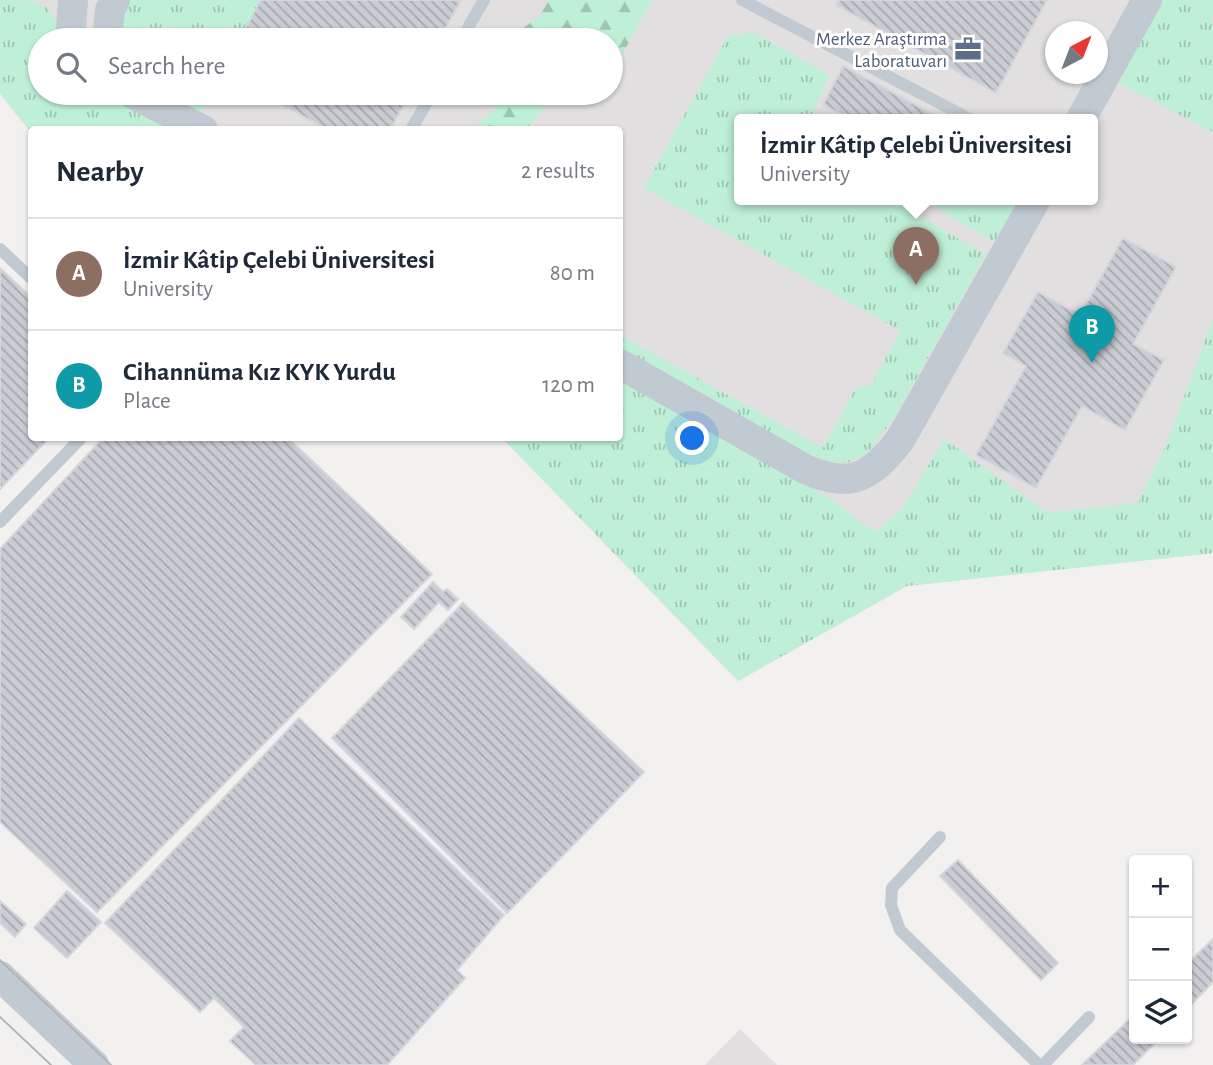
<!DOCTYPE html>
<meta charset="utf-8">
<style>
:root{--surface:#fff;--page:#f6f6f7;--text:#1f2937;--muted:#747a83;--line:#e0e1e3;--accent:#7c3aed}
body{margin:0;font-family:"Alegreya Sans",sans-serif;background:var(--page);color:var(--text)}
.controls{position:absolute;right:21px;bottom:21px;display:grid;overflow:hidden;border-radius:7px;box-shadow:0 2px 5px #0004}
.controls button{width:63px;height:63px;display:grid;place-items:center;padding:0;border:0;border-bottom:2px solid var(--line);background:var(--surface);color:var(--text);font:35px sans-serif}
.compass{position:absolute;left:1045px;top:21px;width:63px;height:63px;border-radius:50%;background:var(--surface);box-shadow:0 2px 5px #0004;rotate:42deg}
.you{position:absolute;left:693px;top:439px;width:24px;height:24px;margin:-18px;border:5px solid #fff;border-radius:50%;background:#1a73e8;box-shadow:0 0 0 10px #1a73e833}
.badge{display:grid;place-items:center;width:46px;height:46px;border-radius:50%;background:var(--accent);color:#fff;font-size:23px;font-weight:700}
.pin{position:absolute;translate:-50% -58px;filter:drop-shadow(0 2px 4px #0008)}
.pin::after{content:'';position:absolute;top:37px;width:24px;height:21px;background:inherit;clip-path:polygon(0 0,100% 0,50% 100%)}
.popup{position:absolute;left:734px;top:114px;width:364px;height:91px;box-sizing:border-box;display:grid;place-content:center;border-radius:7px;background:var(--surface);filter:drop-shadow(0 2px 5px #0005);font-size:23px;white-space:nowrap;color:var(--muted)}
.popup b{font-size:26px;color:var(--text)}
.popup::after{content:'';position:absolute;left:50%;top:100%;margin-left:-14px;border:14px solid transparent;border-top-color:var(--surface)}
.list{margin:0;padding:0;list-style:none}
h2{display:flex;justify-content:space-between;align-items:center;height:91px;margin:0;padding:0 28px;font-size:30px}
h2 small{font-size:23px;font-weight:400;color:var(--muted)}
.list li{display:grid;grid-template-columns:46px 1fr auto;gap:21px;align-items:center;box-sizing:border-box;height:112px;padding:0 28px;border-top:2px solid var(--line)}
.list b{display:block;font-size:26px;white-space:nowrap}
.list p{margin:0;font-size:23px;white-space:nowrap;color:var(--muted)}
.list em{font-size:23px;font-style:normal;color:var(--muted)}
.icon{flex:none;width:38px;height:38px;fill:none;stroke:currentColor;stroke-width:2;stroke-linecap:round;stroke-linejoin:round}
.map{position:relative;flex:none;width:1213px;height:1065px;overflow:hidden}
.search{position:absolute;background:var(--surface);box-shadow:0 2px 5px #0004;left:28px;top:28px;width:595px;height:77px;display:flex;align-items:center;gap:18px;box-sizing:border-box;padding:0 24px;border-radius:38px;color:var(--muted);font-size:26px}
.panel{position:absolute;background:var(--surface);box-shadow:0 2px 5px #0004;left:28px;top:126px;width:595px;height:315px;border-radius:7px}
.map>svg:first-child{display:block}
.education{fill:#e1dfdf;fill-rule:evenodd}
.grass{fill:url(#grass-tufts)}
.forest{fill:url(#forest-firs)}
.building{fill:url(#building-back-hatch);stroke:#d4d6dc;stroke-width:2}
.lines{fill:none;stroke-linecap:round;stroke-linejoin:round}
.service{stroke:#c1c9d2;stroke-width:12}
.tertiary{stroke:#c1c9d2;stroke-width:30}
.tram{stroke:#b2b5bb;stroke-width:2}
.labels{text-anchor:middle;stroke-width:6;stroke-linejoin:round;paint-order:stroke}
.service-label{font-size:19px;fill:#4e5e75;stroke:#fff;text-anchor:end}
</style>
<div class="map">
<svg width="1213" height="1065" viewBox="0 0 1213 1065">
<defs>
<pattern id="grass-tufts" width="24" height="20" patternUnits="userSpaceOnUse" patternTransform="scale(1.75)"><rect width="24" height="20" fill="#bff0d7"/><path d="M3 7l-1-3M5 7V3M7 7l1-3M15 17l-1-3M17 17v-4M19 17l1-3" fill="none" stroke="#9dc5b2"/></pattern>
<pattern id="forest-firs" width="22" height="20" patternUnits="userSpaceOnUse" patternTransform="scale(1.75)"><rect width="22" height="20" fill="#bff0d7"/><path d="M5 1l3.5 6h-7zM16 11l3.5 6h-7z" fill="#9dc5b2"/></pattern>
<pattern id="building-back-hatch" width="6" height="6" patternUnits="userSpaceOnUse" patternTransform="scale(1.75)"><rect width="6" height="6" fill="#caccd3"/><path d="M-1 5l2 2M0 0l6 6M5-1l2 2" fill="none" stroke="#a6a8ae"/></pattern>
</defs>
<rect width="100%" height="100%" fill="#f3f0f0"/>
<g class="education">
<path d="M0 0H1213V553L907 586 738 681 502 438H620V130H32L31 133 0 94ZM1056 32H1098V74H1056ZM40 40H611V93H40ZM739 119H1093V199H739Z"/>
<polygon points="740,1029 777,1065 705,1065"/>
</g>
<g class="grass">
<path d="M0 0C41 0 51 0 63 40H40V93H110L174 129 32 130 31 132 0 93Z"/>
<polygon points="127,0 261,0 239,40 114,40"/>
<polygon points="1161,0 1213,0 1213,16 1210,19 1213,23 1213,132 1115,81"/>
<polygon points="753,32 829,75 810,119 739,119 739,199 888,199 986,254 894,418 868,453 847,463 824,461 798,448 620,352 620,335 823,448 856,388 870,386 901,331 644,188 728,36"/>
<polygon points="160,93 210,93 199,114"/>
<polygon points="942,199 1019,199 994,242 937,208"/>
<polygon points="1213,319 1213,553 907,586 738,681 502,438 620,438 620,380 817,490 875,532 902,509 944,439 1048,513 1138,503 1166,445"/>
</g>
<g class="forest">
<polygon points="549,0 652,0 611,75 611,40 506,40 539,17"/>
<polygon points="512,93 555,93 527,129 478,129 478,124"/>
</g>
<g class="building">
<polygon points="261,0 461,0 439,40 239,40"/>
<polygon points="839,0 1047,0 996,93 836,5"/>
<polygon points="843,66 942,119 850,119 823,105"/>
<polygon points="261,93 410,93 390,130 328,130"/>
<polygon points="1123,238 1176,267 1133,344 1164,360 1125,430 1082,406 1036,488 976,455 1026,366 1003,353 1038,292 1080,315"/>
<polygon points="0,268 32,298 32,438 49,438 0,489"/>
<polygon points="103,438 288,438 432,574 97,912 0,822 0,549"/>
<polygon points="433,582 443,592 447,589 458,599 448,610 439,602 414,629 401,617"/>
<polygon points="463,603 644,772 507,913 332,738"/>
<polygon points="299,718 504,915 457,970 465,978 387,1065 256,1065 230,1041 244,1027 214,998 200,1012 105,923"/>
<polygon points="958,860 1058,963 1041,980 940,876"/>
<polygon points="67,891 101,922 67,958 34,928"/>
<polygon points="0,901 26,924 15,937 0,923"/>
<polygon points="1213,939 1213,982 1187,1009 1187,964"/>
<polygon points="1134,1015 1134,1039 1159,1039 1133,1065 1082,1065"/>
</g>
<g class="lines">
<g class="service">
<polyline points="742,0 970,119"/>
<polyline points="461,40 484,0"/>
<polyline points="411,130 432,93"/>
<polyline points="0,249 32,279"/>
<polyline points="0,522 81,438"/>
<polyline points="940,837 892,888 891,905 900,930 1039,1065"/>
<polyline points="1043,1065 1089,1017"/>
</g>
<g class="tertiary">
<polyline points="73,0 71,30 74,40"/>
<polyline points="107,40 110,10 115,0"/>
<polyline points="131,93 203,130"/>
<polyline points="1081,119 1147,0"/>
<path d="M620 364 805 469C851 489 870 478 900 440L1036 199"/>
<polyline points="0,976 94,1065"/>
</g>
<g class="tram">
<polyline points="0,960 111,1065"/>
<polyline points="0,1017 51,1065"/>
</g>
</g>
<defs>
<symbol id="office-bare" viewBox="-9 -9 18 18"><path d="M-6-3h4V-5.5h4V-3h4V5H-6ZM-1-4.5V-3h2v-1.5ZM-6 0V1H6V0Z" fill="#5c6f8a" stroke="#fff" stroke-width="2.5" paint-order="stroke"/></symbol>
</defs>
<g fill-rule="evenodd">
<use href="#office-bare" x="949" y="30" width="38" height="38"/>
</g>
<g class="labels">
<g class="service-label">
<text x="947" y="45">Merkez Araştırma<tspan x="947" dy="22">Laboratuvarı</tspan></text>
</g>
</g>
</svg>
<div class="controls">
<button>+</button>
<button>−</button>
<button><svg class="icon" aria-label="layers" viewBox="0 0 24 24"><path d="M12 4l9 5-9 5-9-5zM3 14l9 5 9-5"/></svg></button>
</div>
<svg class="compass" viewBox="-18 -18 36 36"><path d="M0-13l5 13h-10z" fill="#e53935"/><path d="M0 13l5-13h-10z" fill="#747a83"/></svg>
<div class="you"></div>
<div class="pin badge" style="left:916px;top:285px;background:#8d6e63">A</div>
<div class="popup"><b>İzmir Kâtip Çelebi Üniversitesi</b>University</div>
<div class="pin badge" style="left:1092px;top:363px;background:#0f9aa8">B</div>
<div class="search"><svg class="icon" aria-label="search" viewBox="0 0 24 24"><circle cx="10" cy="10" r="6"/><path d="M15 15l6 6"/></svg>Search here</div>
<section class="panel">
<h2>Nearby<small>2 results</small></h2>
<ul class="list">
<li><span class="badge" style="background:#8d6e63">A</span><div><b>İzmir Kâtip Çelebi Üniversitesi</b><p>University</p></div><em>80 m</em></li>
<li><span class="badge" style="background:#0f9aa8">B</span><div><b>Cihannüma Kız KYK Yurdu</b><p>Place</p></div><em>120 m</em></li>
</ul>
</section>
</div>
